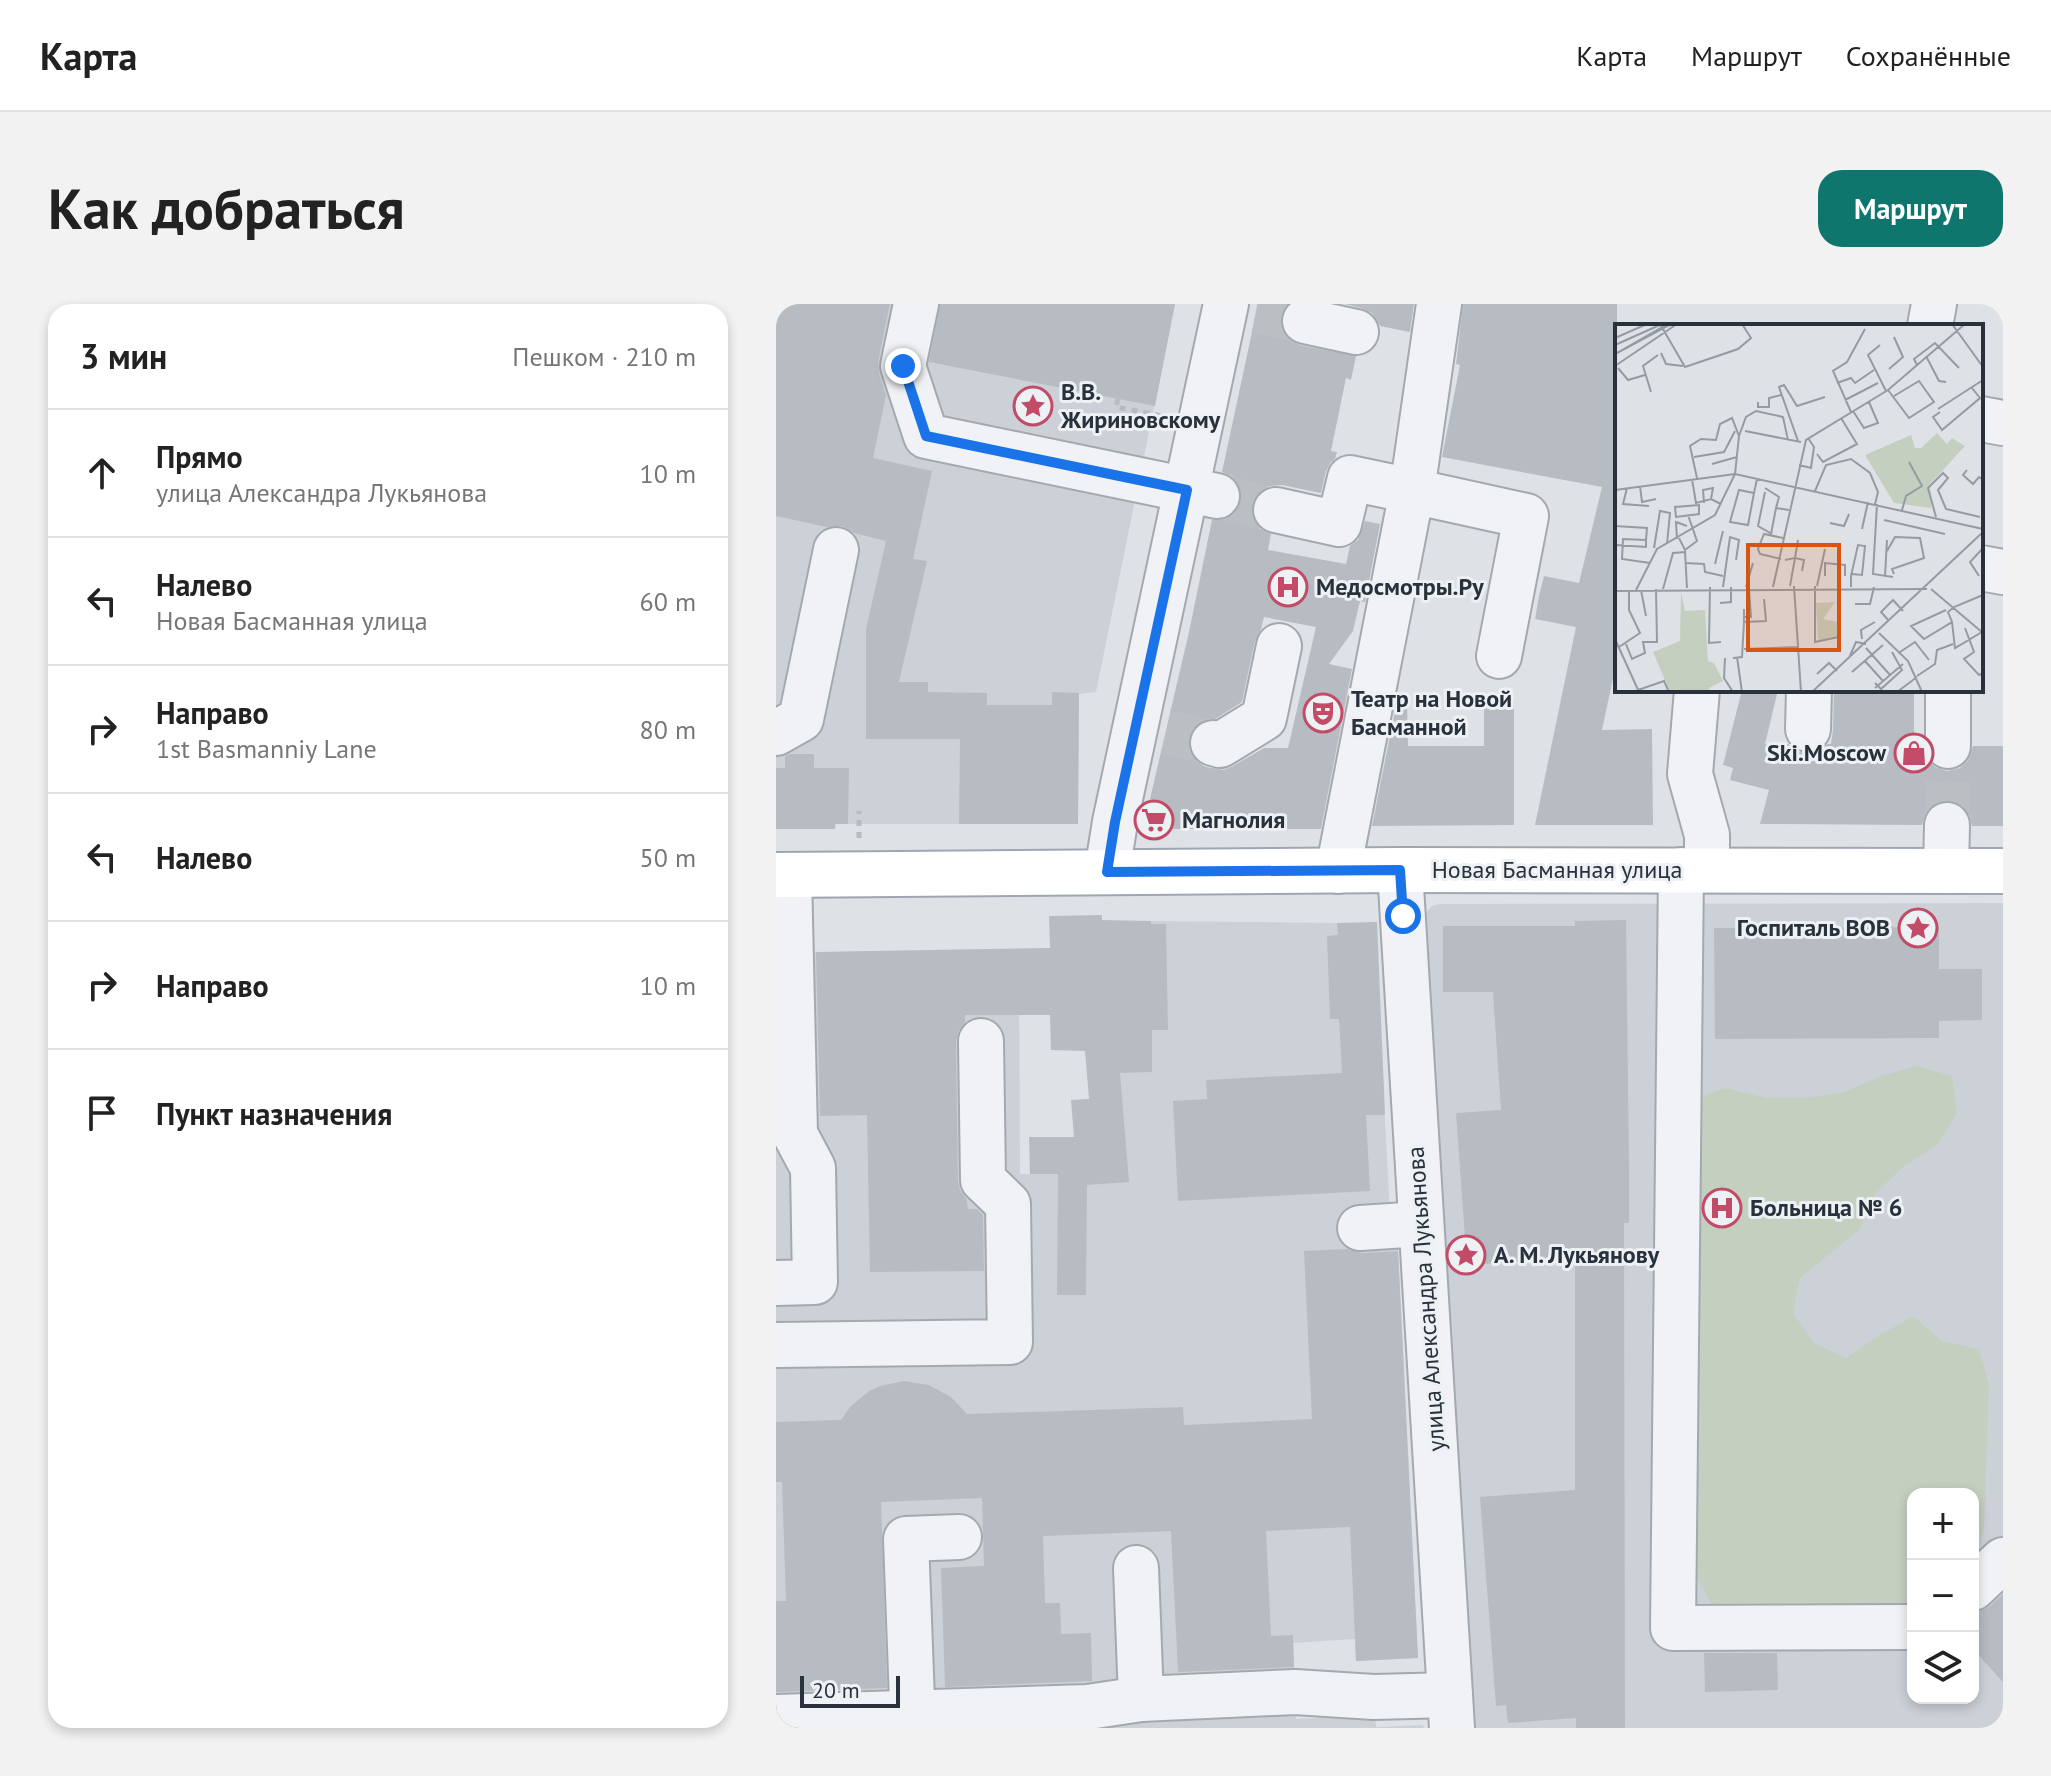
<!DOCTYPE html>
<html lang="ru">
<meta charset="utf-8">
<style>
:root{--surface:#fff;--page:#f2f2f2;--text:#222;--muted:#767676;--line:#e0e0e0;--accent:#0f766e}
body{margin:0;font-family:"PT Sans",sans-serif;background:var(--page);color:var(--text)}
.controls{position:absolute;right:24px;bottom:24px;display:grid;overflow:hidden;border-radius:16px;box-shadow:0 4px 12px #0003}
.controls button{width:72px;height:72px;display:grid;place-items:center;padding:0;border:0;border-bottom:2px solid var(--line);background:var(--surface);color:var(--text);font:40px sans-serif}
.scale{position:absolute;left:24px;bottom:20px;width:100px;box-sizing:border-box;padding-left:8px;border:4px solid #28313c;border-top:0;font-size:22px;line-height:28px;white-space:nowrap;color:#28313c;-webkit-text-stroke:6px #edf1f4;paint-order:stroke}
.stop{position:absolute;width:24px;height:24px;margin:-18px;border:6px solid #1a73e8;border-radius:50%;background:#fff}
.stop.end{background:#1a73e8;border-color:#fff;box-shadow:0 2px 8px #0008}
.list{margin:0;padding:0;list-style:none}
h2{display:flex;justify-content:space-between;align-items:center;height:104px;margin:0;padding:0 32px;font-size:34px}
h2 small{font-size:26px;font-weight:400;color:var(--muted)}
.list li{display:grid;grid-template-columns:52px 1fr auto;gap:24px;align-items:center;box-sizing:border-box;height:128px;padding:0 32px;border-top:2px solid var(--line)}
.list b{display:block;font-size:30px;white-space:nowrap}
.list p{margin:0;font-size:26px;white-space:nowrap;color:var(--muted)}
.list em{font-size:26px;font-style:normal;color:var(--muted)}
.icon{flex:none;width:44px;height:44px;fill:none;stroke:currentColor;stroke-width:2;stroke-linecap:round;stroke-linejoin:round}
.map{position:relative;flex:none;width:1227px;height:1424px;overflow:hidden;border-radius:24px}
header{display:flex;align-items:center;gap:48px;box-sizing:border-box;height:112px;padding:0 40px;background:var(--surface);border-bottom:2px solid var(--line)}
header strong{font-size:38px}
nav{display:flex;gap:44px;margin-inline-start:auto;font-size:28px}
.intro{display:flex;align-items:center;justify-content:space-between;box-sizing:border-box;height:192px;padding:0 48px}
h1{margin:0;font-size:56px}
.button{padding:20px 36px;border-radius:24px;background:var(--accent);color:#fff;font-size:28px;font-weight:700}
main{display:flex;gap:48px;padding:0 48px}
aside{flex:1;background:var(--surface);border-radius:24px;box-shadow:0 4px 12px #0003}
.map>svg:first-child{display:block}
.built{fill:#ccd1d8;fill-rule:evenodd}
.green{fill:#c5cfc0}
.building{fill:#b6bcc2;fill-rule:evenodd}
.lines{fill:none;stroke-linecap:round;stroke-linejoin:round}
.minor-tunnel{stroke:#babfc4;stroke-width:44;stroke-dasharray:44 22;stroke-linecap:butt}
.minor-casing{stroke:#a4a9b0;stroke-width:48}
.major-casing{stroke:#9ea7b1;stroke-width:48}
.path{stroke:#b8bcc1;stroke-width:5;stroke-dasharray:6 6;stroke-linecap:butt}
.minor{stroke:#f0f2f5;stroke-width:44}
.major{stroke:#fff;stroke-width:44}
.route{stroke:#1a73e8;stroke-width:10}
.labels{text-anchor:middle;stroke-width:6;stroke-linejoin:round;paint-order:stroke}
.poi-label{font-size:24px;font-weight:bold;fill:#28313c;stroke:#edf1f4;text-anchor:start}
.street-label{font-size:24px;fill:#28313c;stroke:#edf1f4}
.inset-road{fill:none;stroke:#959ba2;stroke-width:2}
.view{fill:#d55511;fill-opacity:0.15;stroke:#d55511;stroke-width:4}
.inset-edge{fill:none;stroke:#28313c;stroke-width:4}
</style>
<header>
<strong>Карта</strong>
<nav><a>Карта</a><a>Маршрут</a><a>Сохранённые</a></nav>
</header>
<div class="intro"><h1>Как добраться</h1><a class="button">Маршрут</a></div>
<main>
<aside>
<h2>3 мин<small>Пешком · 210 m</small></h2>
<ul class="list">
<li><svg class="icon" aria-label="ahead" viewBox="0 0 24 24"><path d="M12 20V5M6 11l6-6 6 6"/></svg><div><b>Прямо</b><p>улица Александра Лукьянова</p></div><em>10 m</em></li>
<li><svg class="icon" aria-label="left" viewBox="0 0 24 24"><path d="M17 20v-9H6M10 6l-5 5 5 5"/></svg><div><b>Налево</b><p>Новая Басманная улица</p></div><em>60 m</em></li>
<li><svg class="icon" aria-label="right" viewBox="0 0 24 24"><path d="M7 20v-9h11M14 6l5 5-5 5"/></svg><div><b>Направо</b><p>1st Basmanniy Lane</p></div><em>80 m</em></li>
<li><svg class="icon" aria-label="left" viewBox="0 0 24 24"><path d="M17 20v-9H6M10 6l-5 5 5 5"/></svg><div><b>Налево</b></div><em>50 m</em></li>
<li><svg class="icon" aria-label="right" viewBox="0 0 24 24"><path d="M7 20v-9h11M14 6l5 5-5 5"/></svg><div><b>Направо</b></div><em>10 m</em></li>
<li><svg class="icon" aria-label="arrive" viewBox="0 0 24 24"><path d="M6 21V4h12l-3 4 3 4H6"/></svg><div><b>Пункт назначения</b></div></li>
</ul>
</aside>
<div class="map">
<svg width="1227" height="1424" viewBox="0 0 1227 1424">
<rect width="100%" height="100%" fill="#dee2e6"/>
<g class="built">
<polygon points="0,0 399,0 320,388 303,390 302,520 60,520 59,525 0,525"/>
<path d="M1227 599V1424H698L647 612 656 602 663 600ZM1137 1190H1197V1394H1137Z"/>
<polygon points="375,617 561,619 605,743 614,909 622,943 642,1354 580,1357 579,1335 517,1339 520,1415 599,1411 600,1423 647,1421 648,1424 0,1424 0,649 243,645 244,870 280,870 344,769"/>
</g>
<polygon class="green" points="1141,762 1176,772 1181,809 1161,841 1127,863 1099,890 1084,925 1024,974 1017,1009 1038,1039 1070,1054 1102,1032 1137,1012 1166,1037 1203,1045 1213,1081 1208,1225 1201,1252 1197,1255 1197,1190 1137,1190 1137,1302 939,1306 919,1271 914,796 949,784 991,794 1030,794 1069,788 1104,772"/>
<g class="building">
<polygon points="0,0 114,0 102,58 103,70 110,91 97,154 156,167 137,255 151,257 123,378 152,378 152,388 211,389 211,401 276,401 276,388 303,389 302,520 183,520 184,435 90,435 90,325 110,237 78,229 66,222 51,223 0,212"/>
<polygon points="164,0 399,0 379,102 153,58"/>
<path d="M482 0H511L505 11V24L513 36 524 41 580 52 575 76 570 74 555 147 561 148 559 155 555 158 550 167 545 189 506 181 493 182 482 189 476 200V214L484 225 495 230 492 246 570 260 574 242 582 236 589 217 604 220 589 298 584 297 577 327 553 360 576 365 545 525H367L413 328 436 216 450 215 460 208 465 198 464 183 457 173 446 168ZM488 313 540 323 512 444H488L457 462 448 466 430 463 420 457 413 446V431L420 421 430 415H439L466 398 479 337 485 325Z"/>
<polygon points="569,0 638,0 634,28 604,22 596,9 585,4"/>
<polygon points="687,0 841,0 841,355 826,426 876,425 877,521 759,521 800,323 759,315 763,292 768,272 803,279 826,183 666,153 684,61 680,60"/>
<polygon points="966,386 1002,386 989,440 1012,440 1020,447 1032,450 1043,447 1051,440 1055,440 1057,426 1058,386 1138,386 1138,442 1147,442 1150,454 1159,463 1171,467 1184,464 1193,455 1197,442 1227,442 1227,522 1196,522 1193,510 1185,500 1171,496 1158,500 1150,507 1146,521 984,520 993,486 954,476 957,464 947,461"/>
<polygon points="708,396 738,396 738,521 596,522 621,397 631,397 632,442 708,442"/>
<polygon points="13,450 38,450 38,464 73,464 72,520 59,520 59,525 0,525 0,464 9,464 9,452"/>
<polygon points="326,611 326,616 375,617 375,620 390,620 392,726 376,726 376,768 344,769 353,878 311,881 310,991 281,991 282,870 254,870 253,833 298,833 295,796 313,795 309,747 275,746 274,711 189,711 189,719 183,726 180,737 182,877 184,886 191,896 192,905 201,905 207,911 208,967 94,968 91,811 44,812 40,648 274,644 273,612"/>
<polygon points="850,616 853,861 853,919 848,919 849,1424 800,1424 800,1414 732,1419 730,1401 720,1402 704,1193 799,1186 799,960 795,960 795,955 691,961 680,809 725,806 717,688 667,688 667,622 799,622 799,617"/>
<polygon points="601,618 609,811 590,811 594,887 402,897 397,797 431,795 430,776 566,769 563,715 554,715 551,632 562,631 561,619"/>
<polygon points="1163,623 1163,665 1206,665 1206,716 1163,717 1163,734 939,735 938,624"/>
<polygon points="571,945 586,949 622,947 642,1354 580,1357 574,1223 490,1227 495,1332 517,1331 518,1363 402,1368 395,1227 267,1232 269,1299 284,1299 285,1330 315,1329 316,1377 169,1383 165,1264 208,1262 206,1194 105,1198 111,1384 0,1388 0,1297 10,1297 6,1178 0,1178 0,1118 65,1116 74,1103 93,1087 104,1082 128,1077 153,1081 175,1093 191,1110 407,1103 408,1121 536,1115 528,947"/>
<polygon points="1227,1290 1227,1378 1197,1345 1197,1308 1203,1308 1213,1303"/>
<polygon points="928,1349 1001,1349 1002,1386 929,1388"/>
</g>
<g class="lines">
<g class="minor-tunnel">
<polyline points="480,7 529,17"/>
<polyline points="441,192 500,206"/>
<polyline points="390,428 437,439"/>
<polyline points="1171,521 1172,442"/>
</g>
<defs>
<g id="minor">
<polyline points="140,0 127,62 150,132 441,192"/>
<polyline points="529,17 580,28"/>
<polyline points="1154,22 1158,0"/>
<polyline points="1205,115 1227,119"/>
<polyline points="500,206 563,220 574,174 636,187 663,0"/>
<polyline points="1205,264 1227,268"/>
<polyline points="921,386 914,470 931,531 931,566"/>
<polyline points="1032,425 1033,386"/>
<polyline points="0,429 25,415 60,246"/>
<polyline points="437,439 444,441 488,414 503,342"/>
<polyline points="1172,442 1172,386"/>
<polyline points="624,566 676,1424"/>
<polyline points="905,566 897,1324 1137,1323"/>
<polyline points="562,567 636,187 750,212 723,352"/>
<polyline points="1170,567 1171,521"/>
<polyline points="331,568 339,518 450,0"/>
<polyline points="584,924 645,920"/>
<polyline points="0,979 39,978 37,864 19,830 13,571"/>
<polyline points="0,1041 234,1038 232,900 207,876 205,737"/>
<polyline points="360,1264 365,1395"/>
<polyline points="1197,1284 1227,1256"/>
<polyline points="0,1413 312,1403 365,1395 519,1388 598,1393 674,1391"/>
<polyline points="137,1424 130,1235 183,1233"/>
</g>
<polyline id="major" points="0,571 624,566 1227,567"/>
</defs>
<use href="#minor" class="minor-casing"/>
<use href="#major" class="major-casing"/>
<g class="path">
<polyline points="342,95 340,103 387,112"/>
<polyline points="83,534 83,507"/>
</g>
<use href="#minor" class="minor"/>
<use href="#major" class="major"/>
</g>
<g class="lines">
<polyline class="route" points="127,62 150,132 411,186 339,518 331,568 624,566 627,612"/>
</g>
<defs>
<symbol id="sight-ring" viewBox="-11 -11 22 22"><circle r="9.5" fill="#edf1f4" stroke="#c24c68" stroke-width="1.5"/><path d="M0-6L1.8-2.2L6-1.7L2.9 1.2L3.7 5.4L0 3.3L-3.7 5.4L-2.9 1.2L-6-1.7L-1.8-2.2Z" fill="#c24c68"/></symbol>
<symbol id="hospital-ring" viewBox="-11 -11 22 22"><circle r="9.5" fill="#edf1f4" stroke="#c24c68" stroke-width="1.5"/><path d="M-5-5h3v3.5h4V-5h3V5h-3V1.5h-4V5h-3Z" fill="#c24c68"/></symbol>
<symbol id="theatre-ring" viewBox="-11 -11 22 22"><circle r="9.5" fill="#edf1f4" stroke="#c24c68" stroke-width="1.5"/><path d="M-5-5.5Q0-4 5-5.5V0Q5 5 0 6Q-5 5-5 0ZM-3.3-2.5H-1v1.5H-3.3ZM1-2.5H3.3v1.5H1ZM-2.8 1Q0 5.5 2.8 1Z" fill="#c24c68"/></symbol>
<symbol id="shop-ring" viewBox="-11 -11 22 22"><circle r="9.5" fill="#edf1f4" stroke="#c24c68" stroke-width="1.5"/><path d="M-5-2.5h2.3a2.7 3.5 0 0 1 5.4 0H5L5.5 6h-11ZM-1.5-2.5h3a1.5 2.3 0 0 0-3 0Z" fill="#c24c68"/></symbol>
<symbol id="supermarket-ring" viewBox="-11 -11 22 22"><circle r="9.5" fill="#edf1f4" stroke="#c24c68" stroke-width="1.5"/><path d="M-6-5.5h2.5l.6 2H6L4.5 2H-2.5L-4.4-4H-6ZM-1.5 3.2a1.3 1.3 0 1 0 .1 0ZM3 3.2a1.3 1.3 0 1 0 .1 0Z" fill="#c24c68"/></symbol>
</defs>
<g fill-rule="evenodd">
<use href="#sight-ring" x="235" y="80" width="44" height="44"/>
<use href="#hospital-ring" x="490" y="261" width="44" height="44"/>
<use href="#theatre-ring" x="525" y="387" width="44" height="44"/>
<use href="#shop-ring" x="1116" y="427" width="44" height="44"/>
<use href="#supermarket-ring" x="356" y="494" width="44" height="44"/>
<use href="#sight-ring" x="1120" y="602" width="44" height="44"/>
<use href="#hospital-ring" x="924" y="882" width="44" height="44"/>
<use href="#sight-ring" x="668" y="929" width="44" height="44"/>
</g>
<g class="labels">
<g class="poi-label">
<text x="285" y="96">В.В.<tspan x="285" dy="28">Жириновскому</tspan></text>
<text x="540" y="291">Медосмотры.Ру</text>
<text x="575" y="403">Театр на Новой<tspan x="575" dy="28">Басманной</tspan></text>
<text x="1110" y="457" text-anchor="end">Ski.Moscow</text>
<text x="406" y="524">Магнолия</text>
<text x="1114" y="632" text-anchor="end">Госпиталь ВОВ</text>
<text x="974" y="912">Больница № 6</text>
<text x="718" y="959">А. М. Лукьянову</text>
</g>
<g class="street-label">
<text x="781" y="574">Новая Басманная улица</text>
<text transform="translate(650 995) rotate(-94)" y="8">улица Александра Лукьянова</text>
</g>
</g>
<g transform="translate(839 20)">
<rect width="368" height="368" fill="#dee2e6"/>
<path d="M322 109 332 120 337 114 350 122 315 160 316 184 279 179 250 131 296 111 300 124H306ZM66 268 70 287 90 286 93 337 99 339 108 357 94 364 96 368H55L38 328 65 317ZM220 278 208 295 222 298V313L203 317 201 279Z" fill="#c5cfc0"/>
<path class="inset-road" d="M45 0 70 43 123 25 136 14 127 0M337 0 368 43M0 14 32 0M0 21 47 0M265 21 253 31 271 67M46 29 51 40 68 42M0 30 49 2M0 30 56 0M311 32 324 57 331 58M302 41 299 35 320 19 344 44M0 42 62 0M3 44 13 56 30 51M274 45 288 33 279 13M222 59 236 54 240 59 259 46M273 66 294 94 319 78 304 57 279 72M36 68 28 42 43 31M230 76 263 59M143 78V83H154V74L166 71M323 85 368 56M238 87 249 104 263 99 254 78M236 88 218 47 232 38 250 5M325 88 318 93 327 106 365 74 357 64M130 107 186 118M183 117 164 63 169 61 182 82 210 73M202 130 208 138 242 120 226 94M79 133 109 128 120 107M97 140 122 133M184 141 196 144 199 123 193 114M352 146 348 151 358 160 364 153 368 156M82 154 75 122 86 115 101 116 105 100 117 94 124 112 131 93 141 87 168 93 173 116M77 155 81 179 96 175 106 180M25 162 27 178 41 175M12 164 8 180 34 182M150 164 164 173 161 184 174 186M0 166 120 150 368 205M200 167 211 141 236 135 255 149 263 168 260 180M150 168 143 202 157 210M139 169 133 201 115 198 124 166 139 169 142 155M89 179 88 166 98 164 96 175M262 180 258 250 278 253M84 181V190L61 193 60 183ZM287 186 291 172 307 162 294 138M321 193 313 164 328 149 333 154 323 166 331 185 365 193M269 196 330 210M215 199 229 202 234 190M0 202 32 204 31 216M247 205 253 178M156 210 161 184M64 214 70 226 82 217 73 191M62 215 61 198 72 202M0 221 32 223M31 223V216L8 215 7 235 35 239M39 224 45 187 55 189 52 220M272 227 280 213 305 214 309 234 277 245 279 250M166 235 145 230 143 225 149 210 168 214M170 236 180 234 183 216M70 239 89 240 90 248 108 252M100 240 108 207M210 252V239L230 241V252M270 252 272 216M364 252 355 238 368 224M175 262 180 234 189 236 187 247M179 262 186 368M200 262V318L224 313V263M202 262 210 225M95 263 94 319 106 318M108 263 115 213 124 216 121 236M131 263 138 239M158 263 191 116 273 66 350 0M236 263V252L243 221 250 222 247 251 237 250M48 265 58 229 70 228 72 264M316 265 368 309M21 266 42 225 100 191 120 150 124 112M26 266 31 292M0 267 312 265M105 279 116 278V263M240 280H255L259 263M129 285V293H136L134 264M331 286 296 302 309 315 337 298 333 288 339 283 368 271M129 293V298L151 297 149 275M274 297 266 288 278 276 288 287M337 298 340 324 367 308M350 304 359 328 349 335 364 351 368 349M264 309 293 337 307 368M0 315 24 368M247 315 246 306 260 298M11 320 17 335 30 329 28 318H42L41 265M4 323 25 309 14 286V266M251 324 275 351M129 325 183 323M285 328 300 318 314 336M122 333 127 368M110 334 109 354 118 368M118 334 127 333 129 298M234 334 241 318 251 320M250 337 268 357M237 348 268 321M202 350 214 339 222 347M302 352 320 340 322 326 338 320M260 359 266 365 287 346 277 328M260 364 288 340M23 366 49 357 54 368M197 368 368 208M282 368 302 353"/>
<path class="view" d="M133 221H224V326H133Z"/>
<rect width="368" height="368" class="inset-edge"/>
</g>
</svg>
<div class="controls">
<button>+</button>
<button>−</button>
<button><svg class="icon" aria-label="layers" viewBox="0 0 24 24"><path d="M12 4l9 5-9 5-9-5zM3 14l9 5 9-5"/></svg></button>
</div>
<div class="scale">20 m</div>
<div class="stop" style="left:627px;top:612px"></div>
<div class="stop end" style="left:127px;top:62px"></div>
</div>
</main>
